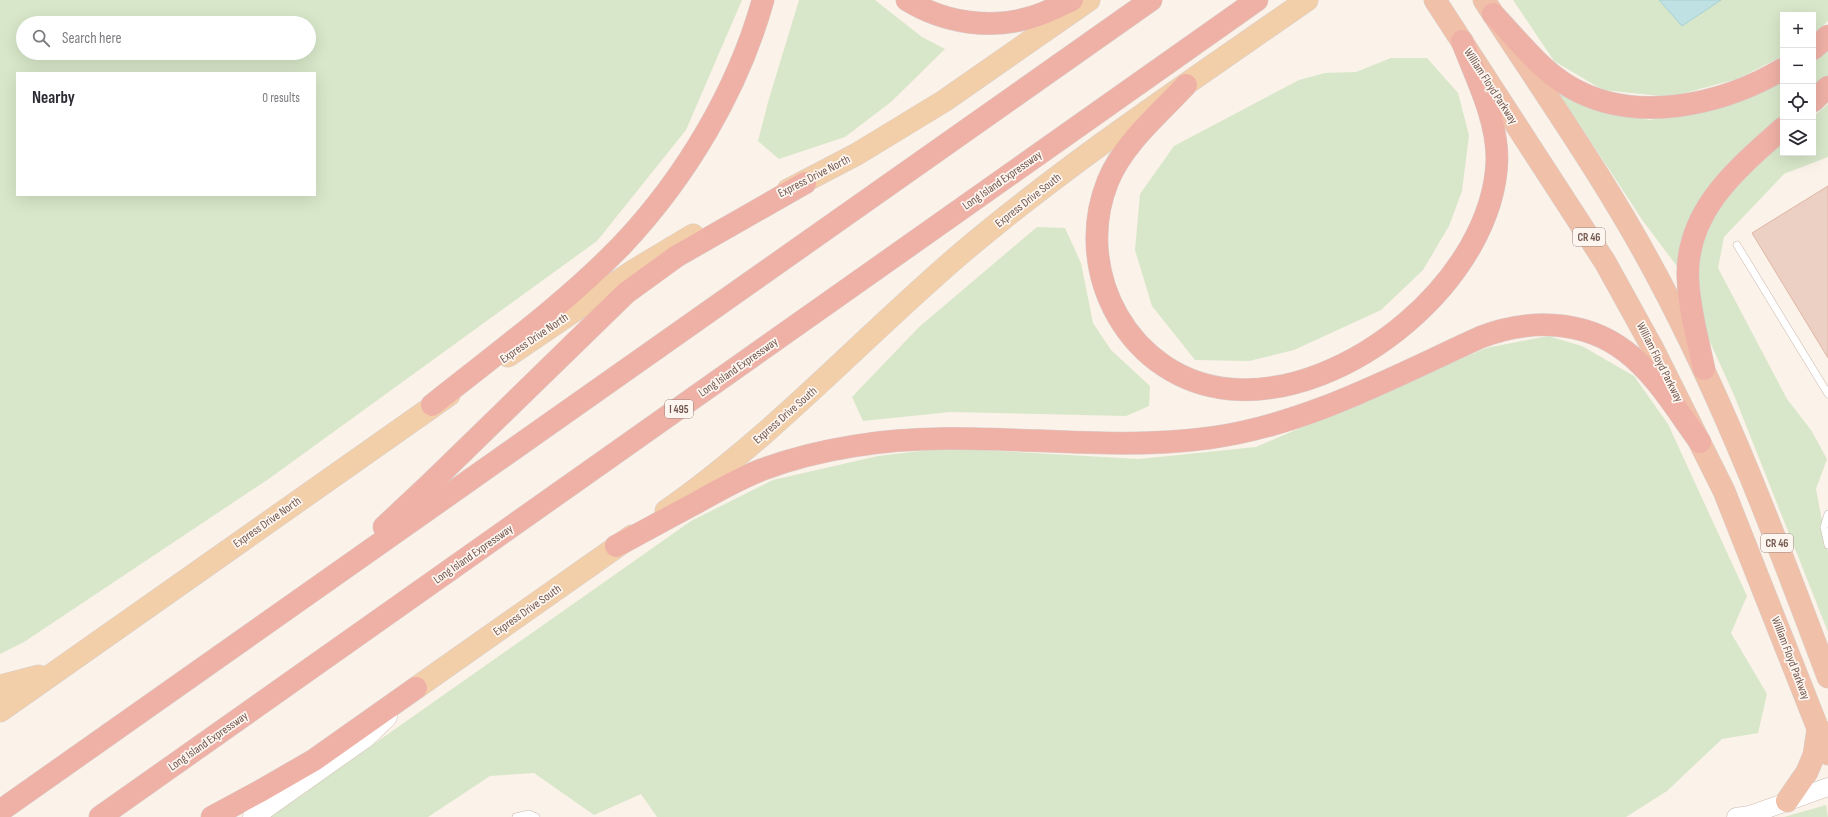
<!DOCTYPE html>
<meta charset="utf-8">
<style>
:root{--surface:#fff;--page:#f7f7f7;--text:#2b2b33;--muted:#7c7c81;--line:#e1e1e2}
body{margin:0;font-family:"Sofia Sans Condensed",sans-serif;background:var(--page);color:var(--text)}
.controls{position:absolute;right:12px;top:12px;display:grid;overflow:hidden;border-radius:0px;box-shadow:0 4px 16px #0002}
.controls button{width:36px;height:36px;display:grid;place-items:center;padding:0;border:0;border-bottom:1px solid var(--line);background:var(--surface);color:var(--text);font:20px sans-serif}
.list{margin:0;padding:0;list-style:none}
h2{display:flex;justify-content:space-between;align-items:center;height:52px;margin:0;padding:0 16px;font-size:17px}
h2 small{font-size:13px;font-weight:400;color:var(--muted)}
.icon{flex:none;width:22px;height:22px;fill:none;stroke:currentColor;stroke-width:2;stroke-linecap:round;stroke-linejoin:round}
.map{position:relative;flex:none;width:1828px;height:817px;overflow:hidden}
.search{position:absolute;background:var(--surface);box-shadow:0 4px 16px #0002;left:16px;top:16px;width:300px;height:44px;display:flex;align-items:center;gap:10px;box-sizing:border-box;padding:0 14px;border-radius:22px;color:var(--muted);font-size:15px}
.panel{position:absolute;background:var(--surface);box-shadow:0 4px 16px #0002;left:16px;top:72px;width:300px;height:124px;border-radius:0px}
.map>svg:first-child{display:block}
.green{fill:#d8e7c9;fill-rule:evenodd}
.water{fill:#bfe1e3;stroke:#a7d1d3}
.building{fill:#edd0c4;stroke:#dfb5a5}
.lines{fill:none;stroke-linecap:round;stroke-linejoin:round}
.service-casing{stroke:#ccb9b0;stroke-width:8}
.tertiary-casing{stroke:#ccb9b0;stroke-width:19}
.secondary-casing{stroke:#d0bbb1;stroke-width:21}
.primary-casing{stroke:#d8d0ce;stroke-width:23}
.trunk-casing{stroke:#d8d0ce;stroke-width:23}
.motorway-casing{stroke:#d8d0ce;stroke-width:23}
.service{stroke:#fff;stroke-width:7}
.tertiary{stroke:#fff;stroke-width:18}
.secondary{stroke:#fff;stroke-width:20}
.primary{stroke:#f2cfa9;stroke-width:22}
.trunk{stroke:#f0c0a8;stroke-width:22}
.motorway{stroke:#efb1a6;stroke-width:22}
.labels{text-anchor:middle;stroke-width:3.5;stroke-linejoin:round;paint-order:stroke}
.shield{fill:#fdf6f0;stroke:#9c877f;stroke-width:1}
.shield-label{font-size:11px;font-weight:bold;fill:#73584f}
.street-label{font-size:12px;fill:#73584f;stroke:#fdf6f0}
</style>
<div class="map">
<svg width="1828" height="817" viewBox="0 0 1828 817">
<rect width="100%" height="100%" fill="#fbf2e9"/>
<g class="green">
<path d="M0 0H742L686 130 597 241 270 478 24 642 0 654ZM23 23H309V53H23ZM17 73H315V195H17Z"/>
<polygon points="799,0 875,0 922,37 945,49 891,102 845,137 779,159 758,141 768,102"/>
<polygon points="1513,0 1828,0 1828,21 1813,35 1813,15 1783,15 1783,56 1737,79 1670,97 1603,90 1554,61"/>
<polygon points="1828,49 1828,83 1813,96 1813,62"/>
<polygon points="1391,58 1427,58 1458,93 1469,135 1462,191 1449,226 1423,270 1381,310 1294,350 1249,361 1195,360 1152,306 1135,250 1140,194 1174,146 1299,80 1325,73 1356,72"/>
<polygon points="1783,81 1783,123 1743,158 1679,269 1643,221 1559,93 1563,89 1589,108 1650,120 1725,105"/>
<polygon points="1828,104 1828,157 1784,174 1724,237 1718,268 1787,399 1811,430 1827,459 1816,489 1828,552 1828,632 1734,395 1705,331 1696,297 1696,261 1709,220 1740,178 1783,142 1783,153 1813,153 1813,117"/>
<polygon points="1037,227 1065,228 1081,263 1093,323 1111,350 1150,386 1149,406 1126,416 950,412 863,421 852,397 919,327"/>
<polygon points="1548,336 1582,346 1634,376 1668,424 1747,596 1731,633 1767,694 1758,733 1722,739 1667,791 1626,817 657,817 641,794 594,815 534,773 490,776 428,817 270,817 691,521 773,480 878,456 946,448 1139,459 1256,447 1486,348"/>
<polygon points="1826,805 1828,817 1784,817"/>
</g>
<polygon class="water" points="1659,0 1721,0 1682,26"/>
<polygon class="building" points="1828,186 1828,358 1752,233"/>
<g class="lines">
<defs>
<g id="service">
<polyline points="1737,245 1828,394"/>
<polyline points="1828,514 1824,527 1828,545"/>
<polyline points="516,817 529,814 536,817"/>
</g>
<polyline id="tertiary" points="1736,817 1750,815 1828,787"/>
<polyline id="secondary" points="253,817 366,737 387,717"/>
<g id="primary">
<polyline points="788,190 857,154 944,101 1089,0"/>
<polyline points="508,356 633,271 693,235"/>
<path d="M666 511C775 435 864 336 964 251 1072 160 1191 81 1307 0"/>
<polyline points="0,686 39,676"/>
<polyline points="416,688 632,536"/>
<polyline points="0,711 449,395"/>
</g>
<g id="trunk">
<polyline points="1435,0 1605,262 1652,347 1724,491 1828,754"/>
<path d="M1484 0C1543 91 1606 180 1657 276 1726 405 1777 541 1828 677"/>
<polyline points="1787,801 1807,772 1814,755 1818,728"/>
</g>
<g id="motorway">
<path d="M907 0C944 23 991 30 1032 17 1046 13 1059 6 1072 0"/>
<path d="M1493 14C1517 39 1540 70 1570 87 1635 125 1722 105 1783 69"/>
<polyline points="1813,49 1828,36"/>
<path d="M1186 85C1159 114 1123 144 1108 181 1071 272 1130 380 1230 389 1347 400 1494 278 1497 159 1497 118 1476 78 1462 41"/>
<polyline points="1813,101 1828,87"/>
<path d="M1704 369C1698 340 1689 309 1688 279 1685 211 1737 169 1783 128"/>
<path d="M432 405C497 353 565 304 622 245 686 177 738 90 763 0"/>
<polyline points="384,527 432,482 626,293 677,256 805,183"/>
<path d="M616 546C643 532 669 517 696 503 717 491 739 479 761 470 790 459 823 451 854 446 971 426 1091 454 1209 438 1306 425 1393 377 1481 337 1528 319 1583 319 1625 351 1656 374 1677 411 1700 442"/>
<polyline points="0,811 1151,0"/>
<polyline points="100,817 1257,0"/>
<polyline points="212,817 262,790 314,760 416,688"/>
</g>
</defs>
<use href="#service" class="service-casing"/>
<use href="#tertiary" class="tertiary-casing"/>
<use href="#secondary" class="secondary-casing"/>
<use href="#primary" class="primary-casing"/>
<use href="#trunk" class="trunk-casing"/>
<use href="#motorway" class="motorway-casing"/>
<use href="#service" class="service"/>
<use href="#tertiary" class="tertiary"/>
<use href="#secondary" class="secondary"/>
<use href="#primary" class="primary"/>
<use href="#trunk" class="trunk"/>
<use href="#motorway" class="motorway"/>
</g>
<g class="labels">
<g class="shield">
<rect x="1573" y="228" width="32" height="18" rx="3"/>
<rect x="665" y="400" width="28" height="18" rx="3"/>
<rect x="1761" y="534" width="32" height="18" rx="3"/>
</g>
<g class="shield-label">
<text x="1589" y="241">CR 46</text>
<text x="679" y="413">I 495</text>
<text x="1777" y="547">CR 46</text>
</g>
<g class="street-label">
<text transform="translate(1491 86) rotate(57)" y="4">William Floyd Parkway</text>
<text transform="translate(814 176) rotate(-27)" y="4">Express Drive North</text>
<text transform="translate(1002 180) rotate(-35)" y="4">Long Island Expressway</text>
<text transform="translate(1028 200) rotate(-38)" y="4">Express Drive South</text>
<text transform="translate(534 338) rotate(-34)" y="4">Express Drive North</text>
<text transform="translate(1660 362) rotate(63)" y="4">William Floyd Parkway</text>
<text transform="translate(738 367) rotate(-35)" y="4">Long Island Expressway</text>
<text transform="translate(785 415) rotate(-41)" y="4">Express Drive South</text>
<text transform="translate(267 522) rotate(-35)" y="4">Express Drive North</text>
<text transform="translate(473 554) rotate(-35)" y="4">Long Island Expressway</text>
<text transform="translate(527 610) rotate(-35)" y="4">Express Drive South</text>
<text transform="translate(1791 658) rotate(69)" y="4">William Floyd Parkway</text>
<text transform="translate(208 741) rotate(-35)" y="4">Long Island Expressway</text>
</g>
</g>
</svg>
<div class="controls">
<button>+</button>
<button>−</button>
<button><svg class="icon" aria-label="locate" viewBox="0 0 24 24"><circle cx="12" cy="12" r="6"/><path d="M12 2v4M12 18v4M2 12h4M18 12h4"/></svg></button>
<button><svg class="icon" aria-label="layers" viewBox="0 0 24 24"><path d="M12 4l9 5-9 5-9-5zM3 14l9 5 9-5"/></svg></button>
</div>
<div class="search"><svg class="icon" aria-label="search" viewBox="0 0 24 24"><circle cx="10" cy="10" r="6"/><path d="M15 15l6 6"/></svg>Search here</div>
<section class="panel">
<h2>Nearby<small>0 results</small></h2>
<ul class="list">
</ul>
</section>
</div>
